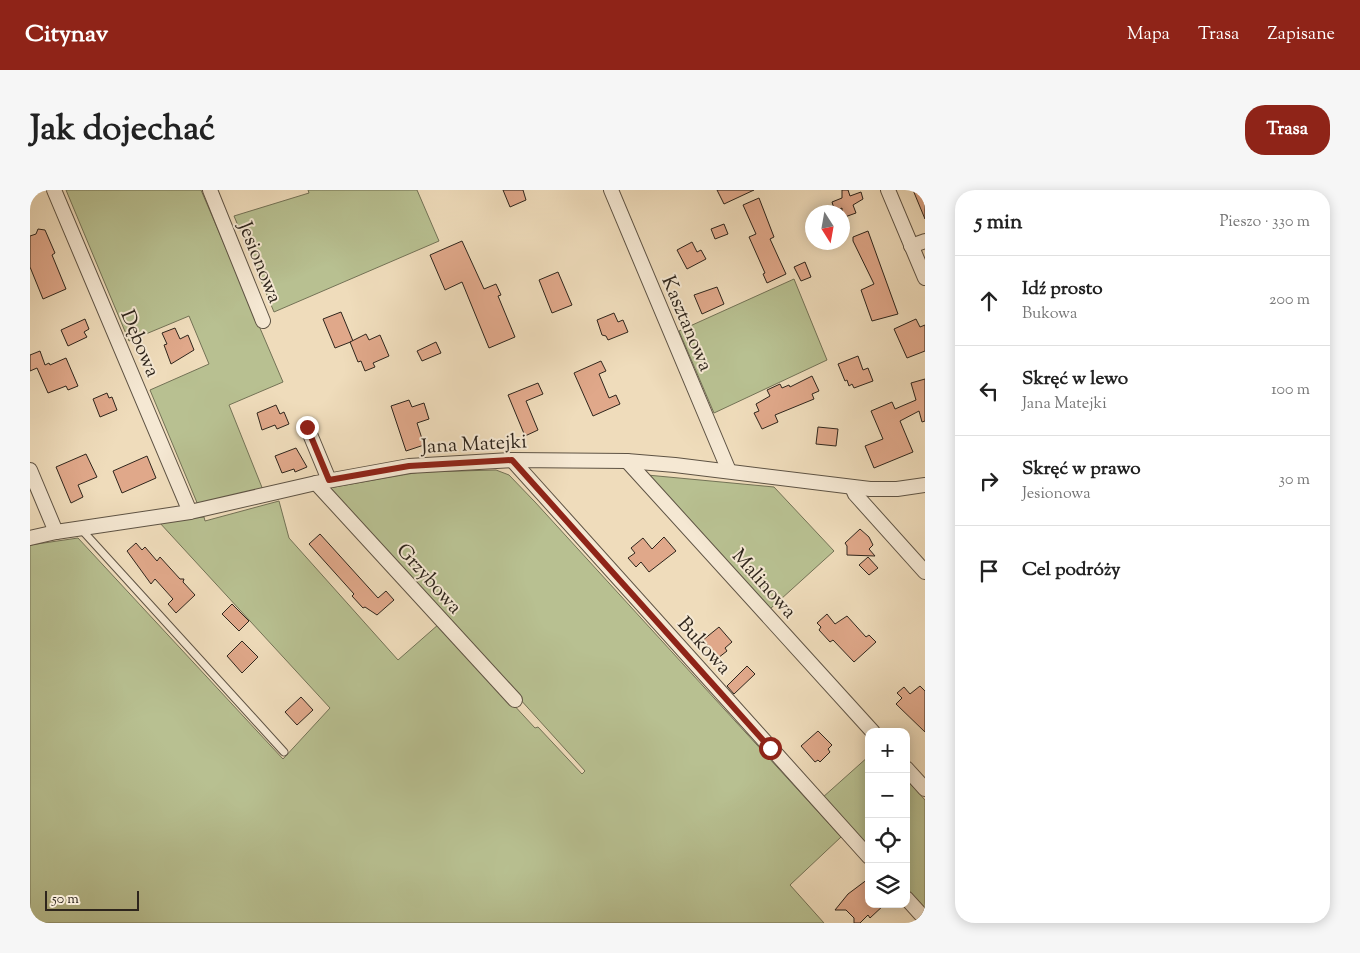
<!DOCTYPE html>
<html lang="pl">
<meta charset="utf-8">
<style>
:root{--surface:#fff;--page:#f6f6f6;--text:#222;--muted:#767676;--line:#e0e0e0;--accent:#8f2418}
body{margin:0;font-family:"Sorts Mill Goudy",serif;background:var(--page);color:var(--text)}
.controls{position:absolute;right:15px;bottom:15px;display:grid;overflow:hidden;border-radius:10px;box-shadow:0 2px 12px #0003}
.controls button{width:45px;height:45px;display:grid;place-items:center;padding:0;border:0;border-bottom:1px solid var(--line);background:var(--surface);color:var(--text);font:25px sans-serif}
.compass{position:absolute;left:775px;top:15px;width:45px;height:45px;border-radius:50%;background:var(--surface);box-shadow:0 2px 12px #0003;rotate:169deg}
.scale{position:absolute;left:15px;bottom:12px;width:94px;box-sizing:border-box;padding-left:5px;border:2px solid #2e251c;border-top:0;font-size:14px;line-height:18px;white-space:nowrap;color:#2e251c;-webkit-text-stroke:4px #f5e8d3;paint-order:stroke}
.stop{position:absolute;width:15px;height:15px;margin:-11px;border:4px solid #8f2418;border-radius:50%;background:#fff}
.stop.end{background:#8f2418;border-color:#fff;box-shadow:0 1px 5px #0008}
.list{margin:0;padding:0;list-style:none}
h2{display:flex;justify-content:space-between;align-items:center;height:65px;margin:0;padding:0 20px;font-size:21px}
h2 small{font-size:16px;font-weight:400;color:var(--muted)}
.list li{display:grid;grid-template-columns:32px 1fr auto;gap:15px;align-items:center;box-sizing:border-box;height:90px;padding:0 20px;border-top:1px solid var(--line)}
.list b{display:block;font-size:19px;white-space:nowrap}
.list p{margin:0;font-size:16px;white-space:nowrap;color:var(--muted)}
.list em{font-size:16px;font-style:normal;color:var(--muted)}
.icon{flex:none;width:28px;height:28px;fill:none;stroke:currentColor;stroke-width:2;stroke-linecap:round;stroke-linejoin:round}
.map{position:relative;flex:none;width:895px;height:733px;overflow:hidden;border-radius:20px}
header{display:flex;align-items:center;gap:30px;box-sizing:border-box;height:70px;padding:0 25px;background:var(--accent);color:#fff}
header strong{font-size:24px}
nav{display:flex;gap:28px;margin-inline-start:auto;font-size:18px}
.intro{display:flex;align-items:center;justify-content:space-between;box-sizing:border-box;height:120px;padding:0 30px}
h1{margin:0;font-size:35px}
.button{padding:12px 22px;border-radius:20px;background:var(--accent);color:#fff;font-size:18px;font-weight:700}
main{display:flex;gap:30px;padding:0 30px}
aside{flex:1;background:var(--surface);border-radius:20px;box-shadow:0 2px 12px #0003}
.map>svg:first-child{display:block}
.green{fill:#b8c091;stroke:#737256}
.building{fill:#e0a88a;stroke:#2e251c}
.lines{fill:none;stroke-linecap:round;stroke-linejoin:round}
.lane-casing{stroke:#5e5344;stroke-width:9}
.street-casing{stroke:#5e5344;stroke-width:16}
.lane{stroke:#f5e8d3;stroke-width:7}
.street{stroke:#f5e8d3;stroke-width:14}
.route{stroke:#8f2418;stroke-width:6}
.labels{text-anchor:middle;stroke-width:4;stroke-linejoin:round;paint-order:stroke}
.street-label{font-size:20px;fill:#2e251c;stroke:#f5e8d3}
</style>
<header>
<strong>Citynav</strong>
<nav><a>Mapa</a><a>Trasa</a><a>Zapisane</a></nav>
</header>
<div class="intro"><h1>Jak dojechać</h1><a class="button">Trasa</a></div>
<main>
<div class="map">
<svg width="895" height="733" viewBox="0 0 895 733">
<rect width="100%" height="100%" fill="#efdcbb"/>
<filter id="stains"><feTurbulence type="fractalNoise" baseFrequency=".004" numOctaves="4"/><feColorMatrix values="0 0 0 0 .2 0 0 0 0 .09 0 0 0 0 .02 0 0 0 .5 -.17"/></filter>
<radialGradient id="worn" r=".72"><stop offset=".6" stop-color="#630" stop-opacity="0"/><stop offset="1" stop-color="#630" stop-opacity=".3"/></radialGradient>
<g class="green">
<polygon points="36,0 171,0 253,192 199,215 233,300 168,315 120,200 179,174 159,126 99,151"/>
<polygon points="278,0 387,0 409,51 244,122 204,26 279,3"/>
<polygon points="764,89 797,170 684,223 649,141"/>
<polygon points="466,280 479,285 505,312 811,647 760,695 794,733 0,733 0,355 48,348 253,569 300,518 129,332 174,327 175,331 249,311 259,348 368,470 409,434 505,538 508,537 552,584 555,581 299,298 390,282"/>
<polygon points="617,285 744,297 804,361 740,419"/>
<polygon points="839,566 839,659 792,608"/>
<polygon points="876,589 895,610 895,721 876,701"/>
</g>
<g class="building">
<polygon points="473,0 493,0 496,10 480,17"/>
<polygon points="687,0 724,0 694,14"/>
<polygon points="812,0 818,0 820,6 831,2 833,9 823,15 826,23 812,28 812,18 805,22 802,12 812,8"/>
<polygon points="883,0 895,0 895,29"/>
<polygon points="729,8 744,47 740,49 756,84 737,93 733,84 735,83 719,47 726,44 713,15"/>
<polygon points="694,34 698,44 685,49 681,39"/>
<polygon points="8,39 15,40 25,63 22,65 36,99 13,109 0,77 0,46 6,44"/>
<polygon points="838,41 868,124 842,131 831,100 844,94 823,51 823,47"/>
<polygon points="432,51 454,99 466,94 471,105 468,106 485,147 459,158 432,92 415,100 400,65"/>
<polygon points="662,52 667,62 671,60 676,69 657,79 647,60"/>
<polygon points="775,72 781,87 771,91 764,77"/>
<polygon points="528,82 542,115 522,123 509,90"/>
<polygon points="687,97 694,114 672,124 664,105"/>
<polygon points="311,122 323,151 305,158 293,129"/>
<polygon points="584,123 588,132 593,130 598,142 578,150 576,146 572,145 567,130"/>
<polygon points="55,129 59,139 54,142 57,147 38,156 31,140"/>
<polygon points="886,129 890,137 895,135 895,161 877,168 864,139"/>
<polygon points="145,138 150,149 158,145 164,160 141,174 134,155 137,154 132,143"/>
<polygon points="336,144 339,150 350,145 359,166 343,173 345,177 335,181 331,171 328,172 320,152"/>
<polygon points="406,152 411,163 392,171 387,161"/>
<polygon points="10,161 15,175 19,173 20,175 36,168 48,196 38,200 36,196 18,203 7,178 0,181 0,165"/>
<polygon points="828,166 833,180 838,178 843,191 824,198 822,194 819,196 817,190 815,191 808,174"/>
<polygon points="571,171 576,181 569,184 579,208 586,205 590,214 563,226 544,183"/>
<polygon points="782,186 789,201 782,204 784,209 745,225 748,232 732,239 724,223 729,221 726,214 740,206 737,200 750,194 752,198 759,195 760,197"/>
<polygon points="895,189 895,231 892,232 889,221 870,231 883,262 844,278 835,256 853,249 841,221 862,212 865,219 886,210 881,193"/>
<polygon points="508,193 513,204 496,211 508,240 495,246 478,205"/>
<polygon points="77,203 79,208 82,207 87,220 70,227 63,209"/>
<polygon points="379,210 382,217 394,213 399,229 387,233 394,255 376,261 361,216"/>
<polygon points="246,215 250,224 254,222 259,234 247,239 245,235 232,240 227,223"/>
<polygon points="788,237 808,239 806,256 786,254"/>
<polygon points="266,258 277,277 265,282 264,279 252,283 245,266"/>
<polygon points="56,264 67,287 48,295 53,307 41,313 26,277"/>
<polygon points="117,266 126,288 92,303 83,281"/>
<polygon points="830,339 839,347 843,355 839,359 845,366 817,365 817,356 815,353"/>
<polygon points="290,344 348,408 356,401 364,410 347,425 335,417 333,418 322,406 324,404 279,354"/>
<polygon points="634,347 646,361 619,382 611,372 606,377 598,368 605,363 601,358 613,348 622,359"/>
<polygon points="106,353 112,360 115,357 127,371 130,367 150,389 154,389 153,392 165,405 146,423 138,414 143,409 125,389 121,394 97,361"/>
<polygon points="838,367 848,378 839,385 829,375"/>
<polygon points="202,414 219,431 209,441 192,424"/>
<polygon points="797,424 805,434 817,426 836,447 839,445 846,452 824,472 803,450 800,452 789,440 791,437 787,433"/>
<polygon points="689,437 702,452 695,458 697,461 688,468 673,450"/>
<polygon points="212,451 228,467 212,483 197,466"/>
<polygon points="717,476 725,484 704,504 697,496"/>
<polygon points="890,496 895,501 895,542 866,514 872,508 867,503 874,497 880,504"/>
<polygon points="271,507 283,520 267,535 255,522"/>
<polygon points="788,541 802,555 798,559 800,562 790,572 788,570 785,572 771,556"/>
<polygon points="838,689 839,714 855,714 840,728 838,725 830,733 824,733 824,728 816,720 805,720 818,704"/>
</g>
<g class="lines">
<defs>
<polyline id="lane" points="51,339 254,562"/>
<g id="street">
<polyline points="24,0 160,322"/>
<polyline points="180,0 233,131"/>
<polyline points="581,0 699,281"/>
<polyline points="858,0 895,88"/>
<polyline points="881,56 895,51"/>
<polyline points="277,237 299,290"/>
<polyline points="482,270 839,667"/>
<polyline points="597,271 843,542"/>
<polyline points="0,280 26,342"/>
<polyline points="286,293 485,510"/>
<polyline points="822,297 825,304 895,382"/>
<polyline points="0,348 26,342 160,322 286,293 379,276 482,270 597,271 645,275 840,299 867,299 895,295"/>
<polyline points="876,578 895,599"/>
<polyline points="876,708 895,729"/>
</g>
</defs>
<use href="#lane" class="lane-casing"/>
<use href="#street" class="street-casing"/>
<use href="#lane" class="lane"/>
<use href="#street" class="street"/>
</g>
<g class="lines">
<polyline class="route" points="277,237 299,290 379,276 482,270 740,558"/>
</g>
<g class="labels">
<g class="street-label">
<text transform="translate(231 72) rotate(68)" y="7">Jesionowa</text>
<text transform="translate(658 133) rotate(67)" y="7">Kasztanowa</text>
<text transform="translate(111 153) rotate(67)" y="7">Dębowa</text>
<text transform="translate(444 253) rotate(-3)" y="7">Jana Matejki</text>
<text transform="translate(400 388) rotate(48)" y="7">Grzybowa</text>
<text transform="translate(735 393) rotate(48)" y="7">Malinowa</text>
<text transform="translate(675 455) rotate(48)" y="7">Bukowa</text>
</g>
</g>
<rect width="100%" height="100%" filter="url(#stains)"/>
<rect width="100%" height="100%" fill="url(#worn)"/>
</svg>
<div class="controls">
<button>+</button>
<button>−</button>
<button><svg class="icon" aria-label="locate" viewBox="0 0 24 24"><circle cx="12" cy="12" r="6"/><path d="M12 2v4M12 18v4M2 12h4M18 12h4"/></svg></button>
<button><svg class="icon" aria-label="layers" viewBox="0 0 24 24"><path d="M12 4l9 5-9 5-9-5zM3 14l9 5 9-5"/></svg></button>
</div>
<svg class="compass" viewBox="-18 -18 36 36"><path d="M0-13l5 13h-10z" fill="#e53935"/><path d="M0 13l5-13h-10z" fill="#767676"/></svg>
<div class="scale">50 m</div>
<div class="stop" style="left:740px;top:558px"></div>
<div class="stop end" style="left:277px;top:237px"></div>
</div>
<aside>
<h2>5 min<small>Pieszo · 330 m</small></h2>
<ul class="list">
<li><svg class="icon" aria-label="ahead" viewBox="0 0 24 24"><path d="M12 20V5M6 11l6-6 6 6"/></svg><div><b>Idź prosto</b><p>Bukowa</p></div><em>200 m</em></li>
<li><svg class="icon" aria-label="left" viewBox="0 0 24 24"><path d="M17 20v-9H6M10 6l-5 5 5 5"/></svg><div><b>Skręć w lewo</b><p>Jana Matejki</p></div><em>100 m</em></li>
<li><svg class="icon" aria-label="right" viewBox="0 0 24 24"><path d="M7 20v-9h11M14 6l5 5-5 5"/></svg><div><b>Skręć w prawo</b><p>Jesionowa</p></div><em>30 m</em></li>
<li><svg class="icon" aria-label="arrive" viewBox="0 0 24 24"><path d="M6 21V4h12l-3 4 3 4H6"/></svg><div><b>Cel podróży</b></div></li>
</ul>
</aside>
</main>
